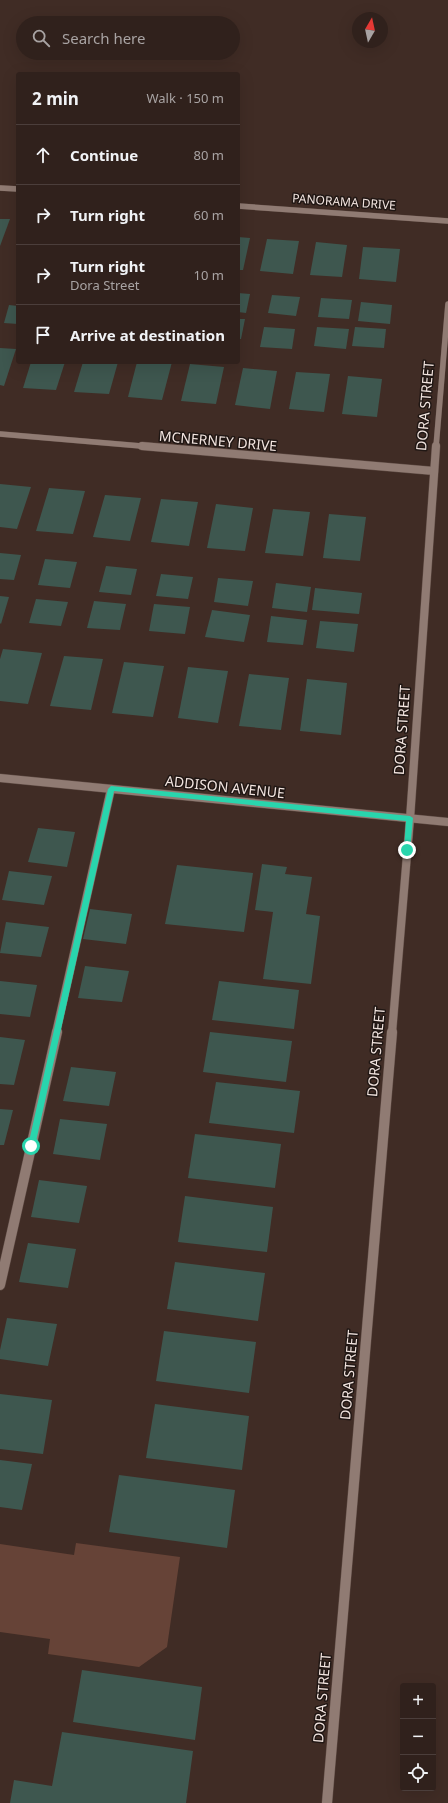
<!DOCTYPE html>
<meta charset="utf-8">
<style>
:root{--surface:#30211c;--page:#382925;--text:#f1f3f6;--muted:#a8a3a3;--line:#4b3e3b}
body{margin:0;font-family:"Noto Sans",sans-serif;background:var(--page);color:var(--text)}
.controls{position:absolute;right:12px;bottom:12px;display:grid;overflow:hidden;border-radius:4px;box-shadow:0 4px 16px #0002}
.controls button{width:36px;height:36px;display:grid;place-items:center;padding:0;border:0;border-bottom:1px solid var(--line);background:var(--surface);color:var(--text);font:20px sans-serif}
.compass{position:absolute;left:352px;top:12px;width:36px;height:36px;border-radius:50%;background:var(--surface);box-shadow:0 4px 16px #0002;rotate:9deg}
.stop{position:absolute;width:12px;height:12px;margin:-9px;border:3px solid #29d5ad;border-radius:50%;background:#fff}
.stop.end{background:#29d5ad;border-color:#fff;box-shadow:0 1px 4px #0008}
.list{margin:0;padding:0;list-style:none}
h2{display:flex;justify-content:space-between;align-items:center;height:52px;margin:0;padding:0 16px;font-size:17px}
h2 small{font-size:13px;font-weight:400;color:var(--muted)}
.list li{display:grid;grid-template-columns:26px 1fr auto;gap:12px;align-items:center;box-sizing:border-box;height:60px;padding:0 16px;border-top:1px solid var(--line)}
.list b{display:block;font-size:15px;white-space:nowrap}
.list p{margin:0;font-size:13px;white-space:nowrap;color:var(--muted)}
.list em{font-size:13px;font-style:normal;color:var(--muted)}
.icon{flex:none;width:22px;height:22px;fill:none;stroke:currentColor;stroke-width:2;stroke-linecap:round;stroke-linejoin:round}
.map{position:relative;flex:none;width:448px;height:1803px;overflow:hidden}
.search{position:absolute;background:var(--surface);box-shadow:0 4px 16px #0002;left:16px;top:16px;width:224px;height:44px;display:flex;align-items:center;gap:10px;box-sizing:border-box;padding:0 14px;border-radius:22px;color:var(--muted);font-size:15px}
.panel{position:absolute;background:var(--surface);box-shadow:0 4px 16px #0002;left:16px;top:72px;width:224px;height:292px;border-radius:4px}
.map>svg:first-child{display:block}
.green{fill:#664337}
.building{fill:#3e574f}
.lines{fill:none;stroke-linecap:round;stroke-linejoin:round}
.service-far1-casing{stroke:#5d4a43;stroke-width:9}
.service-casing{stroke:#5d4a43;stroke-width:11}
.minor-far2-casing{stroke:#5d4a43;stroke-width:6}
.minor-far1-casing{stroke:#5d4a43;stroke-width:9}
.minor-casing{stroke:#5d4a43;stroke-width:11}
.service-far1{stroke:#907b73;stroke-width:8}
.service{stroke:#907b73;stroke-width:10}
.minor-far2{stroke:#907b73;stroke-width:5.5}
.minor-far1{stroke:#907b73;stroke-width:8}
.minor{stroke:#907b73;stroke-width:10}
.route{fill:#29d5ad}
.labels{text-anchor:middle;stroke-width:3;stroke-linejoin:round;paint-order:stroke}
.far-street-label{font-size:12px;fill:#f3e5e0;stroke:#201714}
.street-label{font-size:14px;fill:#f3e5e0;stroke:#201714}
</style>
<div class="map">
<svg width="448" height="1803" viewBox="0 0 448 1803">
<rect width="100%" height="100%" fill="#402c25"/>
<polygon class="green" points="76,1543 180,1557 167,1647 139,1667 48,1654 50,1639 0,1632 0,1544 74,1555"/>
<g class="building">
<polygon points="0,219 10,219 0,246"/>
<polygon points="238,237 250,238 243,270 238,270"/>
<polygon points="267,239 299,241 293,274 260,271"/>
<polygon points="316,242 347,245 342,277 310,275"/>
<polygon points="363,247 400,249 396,282 359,279"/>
<polygon points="238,293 250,294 246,313 238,312"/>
<polygon points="272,295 300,297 296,316 268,313"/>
<polygon points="321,298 352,300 349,319 318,317"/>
<polygon points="361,302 392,305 390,324 358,321"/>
<polygon points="9,305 18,306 18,324 4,323"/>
<polygon points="238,319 245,319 241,339 238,339"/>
<polygon points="264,327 295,329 292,349 260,347"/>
<polygon points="317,327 349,329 346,349 314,346"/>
<polygon points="355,327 386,329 384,348 352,346"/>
<polygon points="0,348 16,349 4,386 0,385"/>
<polygon points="31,362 65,362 56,390 23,388"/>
<polygon points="83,362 118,362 109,394 74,392"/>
<polygon points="137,362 172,362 162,400 128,397"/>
<polygon points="190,364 224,367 216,404 181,401"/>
<polygon points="243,368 277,371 270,409 235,405"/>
<polygon points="296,372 330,374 324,412 289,409"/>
<polygon points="348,376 382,379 377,417 342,414"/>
<polygon points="0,484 31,487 17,529 0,527"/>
<polygon points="49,488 85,491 73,534 36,531"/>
<polygon points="105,495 141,498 130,541 93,537"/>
<polygon points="161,499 198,502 189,546 151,542"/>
<polygon points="216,504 253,508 245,551 207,548"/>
<polygon points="273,509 310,512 303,556 265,553"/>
<polygon points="329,514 366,517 360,561 323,558"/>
<polygon points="0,553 21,555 14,580 0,579"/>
<polygon points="45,559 77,562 70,588 38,585"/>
<polygon points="106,566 137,569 131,595 99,592"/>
<polygon points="161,574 193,577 188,599 156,596"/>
<polygon points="218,578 253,581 248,606 214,602"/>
<polygon points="276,583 311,587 307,612 272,608"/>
<polygon points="315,588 362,593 359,614 312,610"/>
<polygon points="0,596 9,597 1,624 0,623"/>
<polygon points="36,599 68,602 61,626 29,623"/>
<polygon points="94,601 126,604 120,630 87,628"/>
<polygon points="154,604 190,607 185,634 149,631"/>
<polygon points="212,610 250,615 244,642 205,637"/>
<polygon points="271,616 307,620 303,645 267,642"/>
<polygon points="320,621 358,624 354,652 316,648"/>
<polygon points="3,649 42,653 28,704 0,701 0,659"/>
<polygon points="64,656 103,659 91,710 50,706"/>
<polygon points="124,662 164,666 153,717 112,713"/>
<polygon points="188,667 228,671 218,723 178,718"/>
<polygon points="249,674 289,678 281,730 239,726"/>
<polygon points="307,679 347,683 341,735 300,731"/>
<polygon points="38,828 75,832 67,867 28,862"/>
<polygon points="262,864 287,867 285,874 312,877 306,914 320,916 311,984 263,979 273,912 255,910"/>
<polygon points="177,865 253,873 244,932 165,924"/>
<polygon points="9,871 52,876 44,905 2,900"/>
<polygon points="90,909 132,914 126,944 83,939"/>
<polygon points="6,922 49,927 41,957 0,953"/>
<polygon points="85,966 129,971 122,1002 78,998"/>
<polygon points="0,981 37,985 30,1017 0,1014"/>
<polygon points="219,981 299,990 294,1029 212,1020"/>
<polygon points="210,1032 292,1041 286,1082 203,1072"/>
<polygon points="0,1037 25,1040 14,1085 0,1084"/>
<polygon points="71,1067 116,1072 109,1106 63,1101"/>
<polygon points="216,1082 300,1091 294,1133 209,1123"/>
<polygon points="0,1109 13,1110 4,1145 0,1145"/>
<polygon points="60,1119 107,1124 100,1160 53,1154"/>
<polygon points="195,1134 281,1144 275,1188 188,1178"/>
<polygon points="39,1180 87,1186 79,1223 31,1217"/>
<polygon points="185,1196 273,1207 267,1252 178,1242"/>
<polygon points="28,1243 76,1249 68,1288 19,1282"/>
<polygon points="175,1262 265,1273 258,1321 167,1309"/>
<polygon points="7,1318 57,1324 48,1366 0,1359 0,1350"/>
<polygon points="164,1331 256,1342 249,1393 156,1381"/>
<polygon points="0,1394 52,1400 43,1454 0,1449"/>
<polygon points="155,1404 249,1416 242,1470 146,1458"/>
<polygon points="0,1460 32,1464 22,1510 0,1507"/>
<polygon points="119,1475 235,1490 227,1548 109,1532"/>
<polygon points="82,1670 202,1687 195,1740 73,1722"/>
<polygon points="62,1732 193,1751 186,1803 10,1803 14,1780 52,1786"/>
</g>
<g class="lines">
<defs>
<polyline id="service-far1" points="56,1033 111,789"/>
<polyline id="service" points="0,1285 57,1032"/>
<g id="minor-far2">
<polyline points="0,188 18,189"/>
<polyline points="238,206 448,221"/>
<polyline points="0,434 153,447"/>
<polyline points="436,447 448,304"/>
</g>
<g id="minor-far1">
<polyline points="142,446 434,471"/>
<polyline points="0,778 448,822"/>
<polyline points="392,1033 410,819 436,446"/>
</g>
<polyline id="minor" points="327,1803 392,1032"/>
</defs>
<use href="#service-far1" class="service-far1-casing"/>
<use href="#service" class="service-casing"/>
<use href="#minor-far2" class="minor-far2-casing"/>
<use href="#minor-far1" class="minor-far1-casing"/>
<use href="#minor" class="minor-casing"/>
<use href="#service-far1" class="service-far1"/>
<use href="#service" class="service"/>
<use href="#minor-far2" class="minor-far2"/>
<use href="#minor-far1" class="minor-far1"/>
<use href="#minor" class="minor"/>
</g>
<polygon class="route" points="111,786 410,816 413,818 410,850 407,853 404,850 406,821 114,791 35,1146 31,1149 28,1146 108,789"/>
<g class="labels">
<g class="far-street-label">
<text transform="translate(344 202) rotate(4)" y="4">PANORAMA DRIVE</text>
</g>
<g class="street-label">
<text transform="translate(425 406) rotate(-85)" y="5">DORA STREET</text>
<text transform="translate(218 441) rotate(5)" y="5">MCNERNEY DRIVE</text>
<text transform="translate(402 730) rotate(-86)" y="5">DORA STREET</text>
<text transform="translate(225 787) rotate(6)" y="5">ADDISON AVENUE</text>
<text transform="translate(376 1052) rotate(-85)" y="5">DORA STREET</text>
<text transform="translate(349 1375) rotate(-85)" y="5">DORA STREET</text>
<text transform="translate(322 1698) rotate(-85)" y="5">DORA STREET</text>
</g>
</g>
</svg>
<div class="controls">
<button>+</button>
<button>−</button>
<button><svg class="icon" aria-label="locate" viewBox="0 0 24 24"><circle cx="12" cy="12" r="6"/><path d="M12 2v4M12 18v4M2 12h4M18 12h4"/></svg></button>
</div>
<svg class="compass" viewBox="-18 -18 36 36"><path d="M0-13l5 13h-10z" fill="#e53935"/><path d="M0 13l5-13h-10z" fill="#a8a3a3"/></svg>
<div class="stop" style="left:31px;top:1146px"></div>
<div class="stop end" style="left:407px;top:850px"></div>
<div class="search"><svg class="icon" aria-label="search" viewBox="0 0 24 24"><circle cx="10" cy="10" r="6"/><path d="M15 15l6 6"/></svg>Search here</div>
<section class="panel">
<h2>2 min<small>Walk · 150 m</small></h2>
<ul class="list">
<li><svg class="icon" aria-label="ahead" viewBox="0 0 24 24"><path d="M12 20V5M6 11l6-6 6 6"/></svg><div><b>Continue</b></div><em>80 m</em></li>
<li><svg class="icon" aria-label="right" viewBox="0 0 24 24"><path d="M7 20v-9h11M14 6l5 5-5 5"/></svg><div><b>Turn right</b></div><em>60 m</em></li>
<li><svg class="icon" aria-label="right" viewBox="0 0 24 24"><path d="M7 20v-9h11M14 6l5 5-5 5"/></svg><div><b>Turn right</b><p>Dora Street</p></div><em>10 m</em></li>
<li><svg class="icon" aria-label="arrive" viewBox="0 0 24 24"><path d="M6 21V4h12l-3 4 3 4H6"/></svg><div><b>Arrive at destination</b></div></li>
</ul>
</section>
</div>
